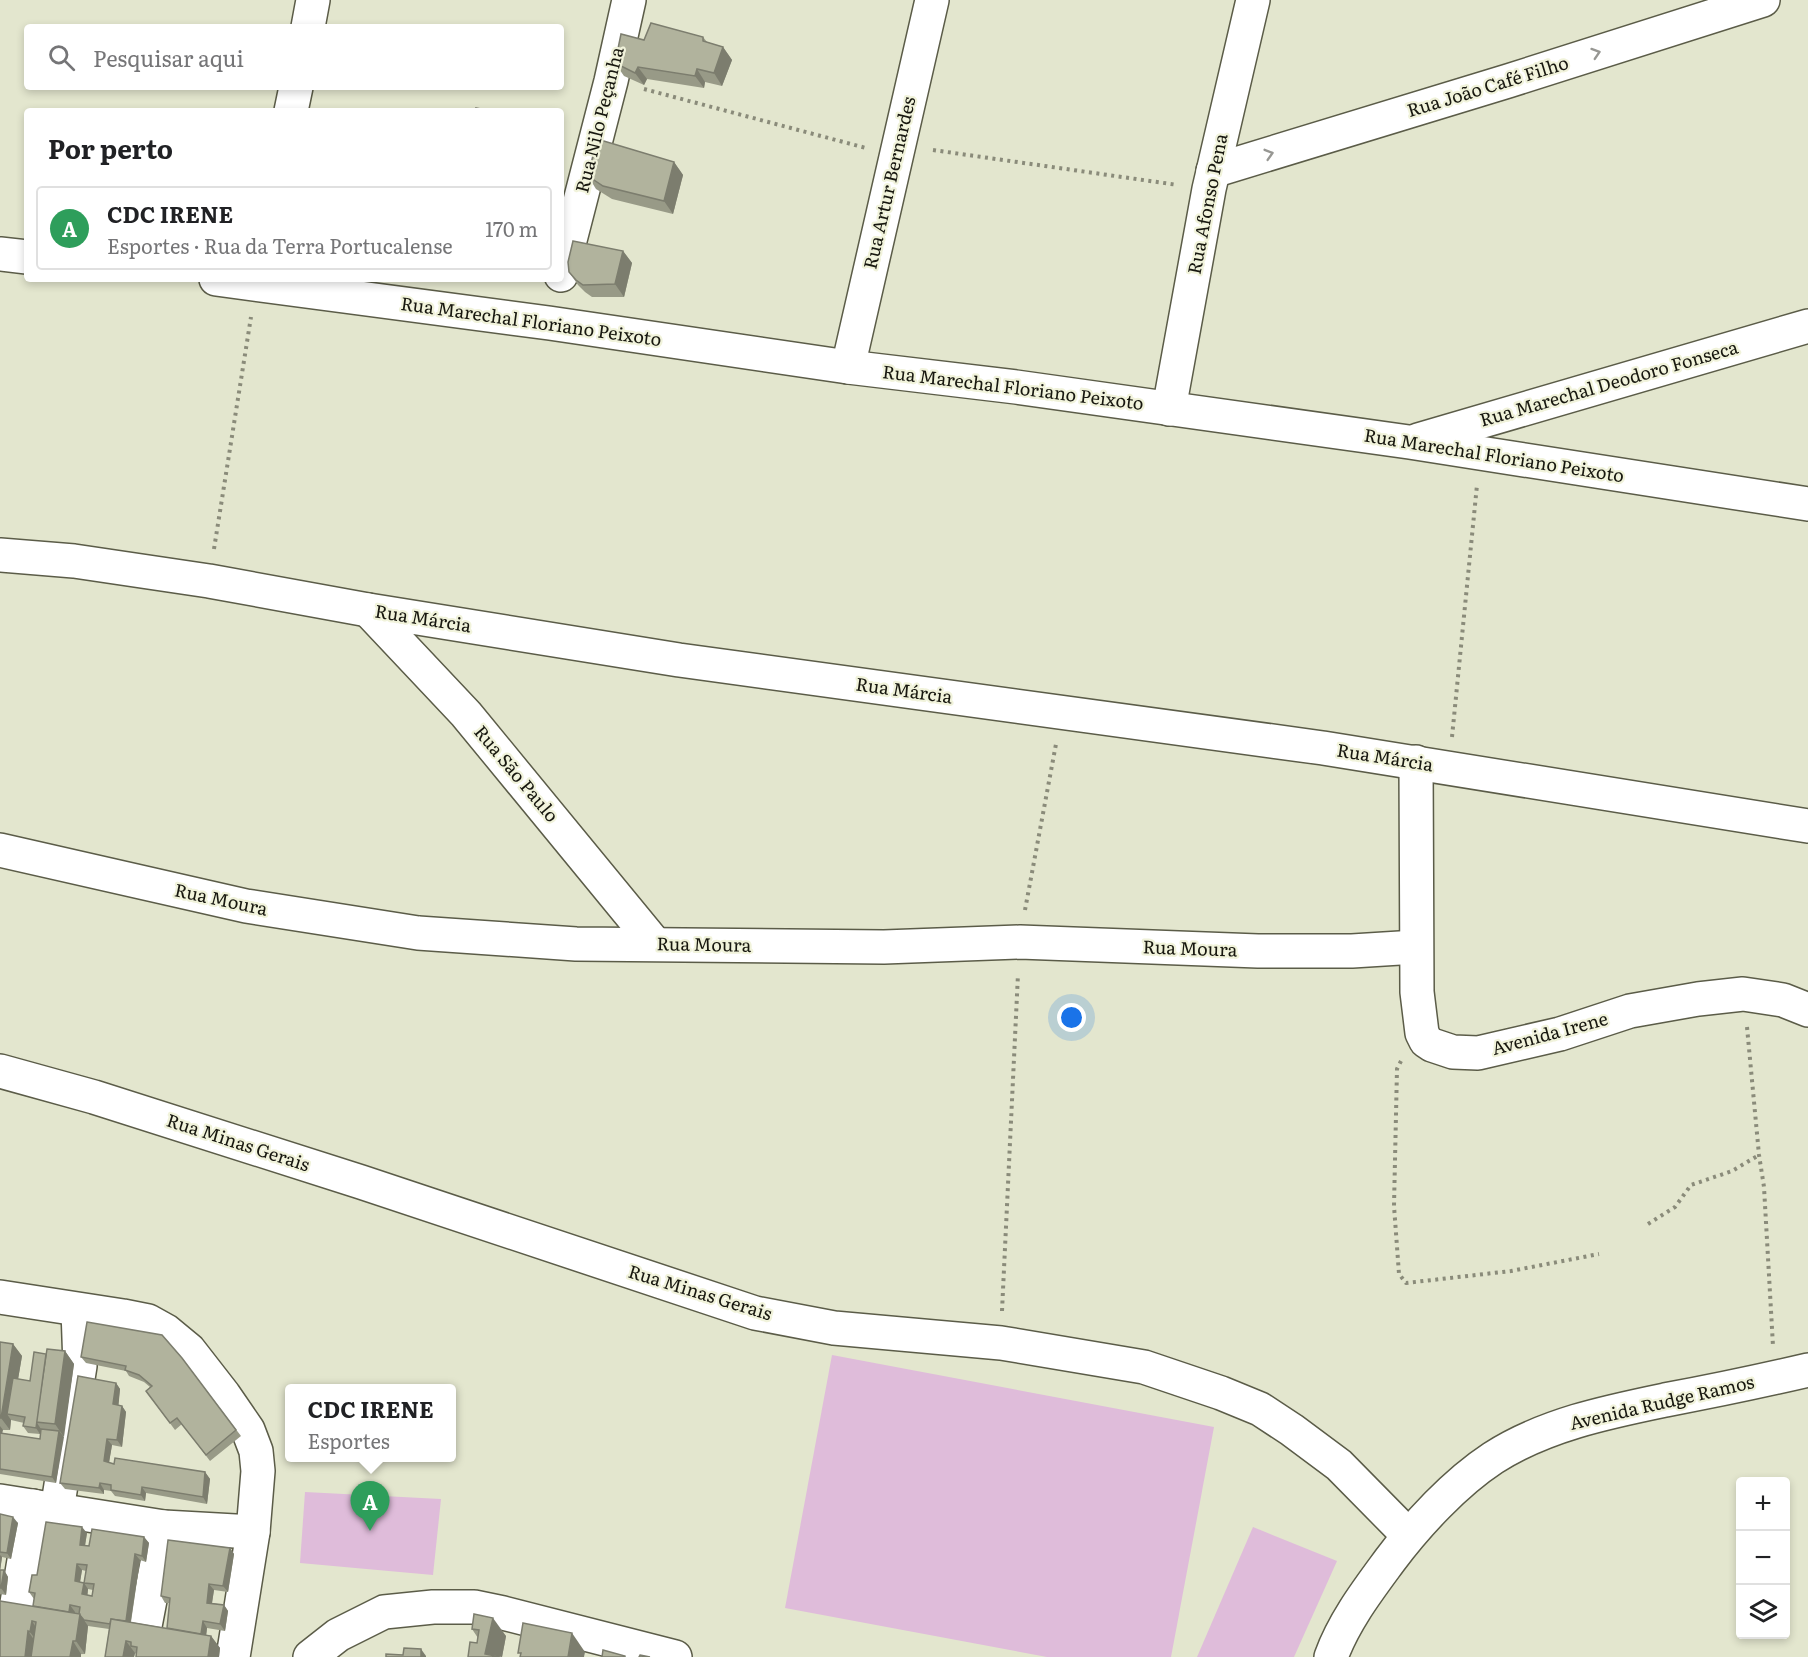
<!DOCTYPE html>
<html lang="pt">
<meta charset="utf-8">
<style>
:root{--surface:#fff;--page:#f6f6f6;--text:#202124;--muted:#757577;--line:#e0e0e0;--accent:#1a73e8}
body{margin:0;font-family:Literata,serif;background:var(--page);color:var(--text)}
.controls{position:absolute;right:18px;bottom:18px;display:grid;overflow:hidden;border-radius:6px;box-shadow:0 3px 9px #0003}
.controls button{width:54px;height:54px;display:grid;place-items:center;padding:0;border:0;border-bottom:2px solid var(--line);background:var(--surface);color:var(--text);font:30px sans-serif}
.you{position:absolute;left:1072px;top:1018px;width:21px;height:21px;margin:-15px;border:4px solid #fff;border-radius:50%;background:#1a73e8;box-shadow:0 0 0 9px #1a73e833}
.badge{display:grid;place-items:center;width:39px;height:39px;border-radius:50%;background:var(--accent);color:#fff;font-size:20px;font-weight:700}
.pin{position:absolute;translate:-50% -50px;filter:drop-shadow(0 2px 3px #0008)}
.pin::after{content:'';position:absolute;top:32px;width:21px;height:18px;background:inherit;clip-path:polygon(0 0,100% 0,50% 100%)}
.popup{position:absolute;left:285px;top:1384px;width:171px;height:78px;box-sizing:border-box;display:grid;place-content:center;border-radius:6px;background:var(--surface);filter:drop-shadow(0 2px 4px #0005);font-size:20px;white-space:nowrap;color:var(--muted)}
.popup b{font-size:22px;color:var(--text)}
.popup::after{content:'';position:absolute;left:50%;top:100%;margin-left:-12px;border:12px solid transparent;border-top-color:var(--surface)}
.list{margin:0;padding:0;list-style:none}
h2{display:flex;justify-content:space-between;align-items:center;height:78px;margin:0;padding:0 24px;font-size:26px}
h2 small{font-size:20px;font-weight:400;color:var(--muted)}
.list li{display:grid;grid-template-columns:39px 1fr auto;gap:18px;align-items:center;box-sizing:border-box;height:84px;margin:0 12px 12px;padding:0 12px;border:2px solid var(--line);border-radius:6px}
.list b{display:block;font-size:22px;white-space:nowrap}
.list p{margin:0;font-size:20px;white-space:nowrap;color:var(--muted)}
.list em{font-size:20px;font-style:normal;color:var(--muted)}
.icon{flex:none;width:33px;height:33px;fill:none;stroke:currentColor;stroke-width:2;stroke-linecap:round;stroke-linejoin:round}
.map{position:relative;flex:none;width:1808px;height:1657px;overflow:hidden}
.search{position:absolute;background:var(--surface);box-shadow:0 3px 9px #0003;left:24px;top:24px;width:540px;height:66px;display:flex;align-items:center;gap:15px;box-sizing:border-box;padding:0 21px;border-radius:6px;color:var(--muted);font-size:22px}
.panel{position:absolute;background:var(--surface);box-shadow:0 3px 9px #0003;left:24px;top:108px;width:540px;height:174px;border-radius:6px}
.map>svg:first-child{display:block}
.grass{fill:#dfbcda}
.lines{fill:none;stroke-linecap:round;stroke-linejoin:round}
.minor-casing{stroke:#5b5c48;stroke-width:36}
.path{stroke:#8a8b7a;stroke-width:4;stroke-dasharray:3 4.5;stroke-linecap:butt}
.minor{stroke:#fff;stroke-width:33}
.wall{fill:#989a87;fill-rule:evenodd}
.shaded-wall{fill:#7c7d6e}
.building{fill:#b1b39d;stroke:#7c7d6e;stroke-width:1.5;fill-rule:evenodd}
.oneway{stroke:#979793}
.labels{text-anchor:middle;stroke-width:4.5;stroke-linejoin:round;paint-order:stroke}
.street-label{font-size:18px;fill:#17170f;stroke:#f1f3db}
</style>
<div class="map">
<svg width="1808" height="1657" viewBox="0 0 1808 1657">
<rect width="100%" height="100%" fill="#e3e6ce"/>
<g class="grass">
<polygon points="832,1355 1214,1427 1171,1657 1047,1657 785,1608"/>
<polygon points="305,1492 441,1499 433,1575 300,1563"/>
<polygon points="1253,1527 1337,1561 1294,1657 1197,1657"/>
</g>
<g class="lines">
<defs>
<g id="minor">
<polyline points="308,27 313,0"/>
<polyline points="291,111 296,87"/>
<polyline points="1213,171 1508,81 1763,0"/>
<polyline points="0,254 27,257"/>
<polyline points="561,275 611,81 629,0"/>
<polyline points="216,279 549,323 848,367 1016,387 1409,442 1808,504"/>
<polyline points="848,367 932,0"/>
<polyline points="1169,409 1209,189 1253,0"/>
<polyline points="1418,440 1808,326"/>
<polyline points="0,555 74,561 209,581 368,610 679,660 1323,748 1808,826"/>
<polyline points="368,610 466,714 655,944"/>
<polyline points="1416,762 1417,992 1422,1033 1426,1041 1432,1045 1453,1052 1478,1053 1560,1034 1630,1011 1698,999 1743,994 1783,1000 1808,1010"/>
<polyline points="0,850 246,906 418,933 576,944 884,947 1020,942 1258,951 1352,951 1416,947"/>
<polyline points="0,1071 94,1097 361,1182 755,1313 834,1328 1001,1343 1144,1367 1221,1393 1260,1409 1292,1430 1339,1465 1408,1535"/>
<polyline points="0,1297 123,1316 148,1321 166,1331 189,1350 224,1395 248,1430 256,1451 258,1471 253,1532 164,1527 0,1501"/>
<polyline points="57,1510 80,1366 78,1310"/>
<polyline points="16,1609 33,1506"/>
<polyline points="145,1626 164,1527"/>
<polyline points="233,1657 253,1532"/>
<polyline points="310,1657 338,1635 384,1612 433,1607 474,1607 503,1613 675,1657"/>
<path d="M1331 1657C1344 1621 1368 1590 1390 1560 1417 1524 1455 1483 1493 1458 1544 1425 1607 1412 1665 1400 1713 1391 1761 1381 1808 1370"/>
</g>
</defs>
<use href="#minor" class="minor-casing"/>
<g class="path">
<polyline points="644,89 866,148"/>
<polyline points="933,150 1178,185"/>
<polyline points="214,549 251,317"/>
<polyline points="1452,737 1477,485"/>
<polyline points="1025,910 1056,744"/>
<polyline points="1747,1027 1759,1155 1764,1187 1773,1346"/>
<polyline points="1401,1061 1397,1069 1394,1206 1399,1274 1406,1283 1511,1271 1599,1254"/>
<polyline points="1648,1224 1675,1207 1691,1185 1732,1171 1759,1155"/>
<polyline points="1002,1311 1018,974"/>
</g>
<use href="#minor" class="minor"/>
</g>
<g class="wall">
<polygon points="703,37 707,42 723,47 732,60 722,86 705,82 704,88 647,79 644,85 624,76 615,63 644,40"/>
<polygon points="674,162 683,175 673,214 612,199 596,189 588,176"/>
<polygon points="623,251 632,263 624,297 592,297 585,292 578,285 569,272"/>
<path d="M0 1342 13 1344 22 1356 18 1379 30 1381 46 1354 65 1351 74 1364 56 1483 0 1474ZM11 1420 24 1423 23 1426 28 1433 40 1434V1439L2 1433V1430H10Z"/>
<polygon points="81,1357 182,1358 241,1436 210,1461 182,1424 175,1430 146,1391 150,1387 144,1382 129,1376 126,1371 86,1363"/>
<polygon points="116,1383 120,1389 118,1405 122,1406 126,1412 122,1447 112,1445 109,1463 114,1464 205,1472 210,1479 207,1504 146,1493 145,1501 115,1496 111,1491 104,1490 104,1494 65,1489 60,1483"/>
<polygon points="0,1514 18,1523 11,1559 2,1557 0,1570 4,1570 8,1577 6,1595 0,1594"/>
<path d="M87 1533 85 1546H89L144 1537 149 1543 146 1562 140 1560 131 1622 167 1628 170 1603H165L161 1596 230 1548 234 1554 228 1592 214 1590 212 1603 224 1605 228 1611 225 1631 207 1628 206 1635 211 1636 220 1648 219 1657H136V1654L135 1653 134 1657H105L109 1629 88 1626 85 1654 0 1657 33 1606 34 1599 29 1592 37 1575ZM82 1570 86 1571 84 1583 80 1582ZM88 1589 93 1590 92 1596 87 1595Z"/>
<polygon points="474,1614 506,1636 502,1657 477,1643 478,1638 472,1629"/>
</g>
<g class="shaded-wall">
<polygon points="723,47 732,60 722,86 714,73"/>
<polygon points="638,67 647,79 644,85 635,73"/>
<polygon points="697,69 705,82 704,88 695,76"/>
<polygon points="674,162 683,175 673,214 664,201"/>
<polygon points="623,251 632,263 624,297 615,284"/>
<polygon points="13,1344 22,1356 12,1415 7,1414 11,1420 10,1430 1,1418"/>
<polygon points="65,1351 74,1364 64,1437 55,1424"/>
<polygon points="116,1383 120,1389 118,1411 113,1404"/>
<polygon points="122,1406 126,1412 122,1447 117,1440"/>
<polygon points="37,1423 41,1429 40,1434 36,1428"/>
<polygon points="0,1426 3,1430 1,1439 0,1437"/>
<polygon points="59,1431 64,1437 56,1483 52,1477"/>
<polygon points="107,1439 112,1445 108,1468 104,1461"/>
<polygon points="205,1472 210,1479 207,1504 203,1497"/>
<polygon points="100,1483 104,1490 104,1494 99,1488"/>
<polygon points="142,1487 146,1493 145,1501 141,1495"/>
<polygon points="13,1517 18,1523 11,1559 7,1553"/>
<polygon points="82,1527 87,1533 84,1551 80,1545"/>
<polygon points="144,1537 149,1543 146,1562 142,1556"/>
<polygon points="230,1548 234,1554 228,1592 223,1586"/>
<polygon points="135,1554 140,1560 129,1633 125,1626"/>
<polygon points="0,1555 2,1557 0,1572"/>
<polygon points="77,1564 82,1570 79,1588 75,1581"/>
<polygon points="4,1570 8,1577 6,1595 1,1588"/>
<polygon points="84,1583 88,1589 87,1601 82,1594"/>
<polygon points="209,1584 214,1590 211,1609 207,1603"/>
<polygon points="70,1605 75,1612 73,1624 69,1618"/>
<polygon points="224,1605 228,1611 225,1631 220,1624"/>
<polygon points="80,1614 88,1626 85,1654 76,1641"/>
<polygon points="493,1618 506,1636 502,1657 485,1654"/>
<polygon points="32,1621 40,1634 39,1644 30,1632"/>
<polygon points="203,1621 207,1628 205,1646 201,1640"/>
<polygon points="28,1631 37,1644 35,1657 25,1657"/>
<polygon points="572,1633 585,1652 584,1657 568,1657"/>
<polygon points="211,1636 220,1648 219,1657 208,1657"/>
<polygon points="73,1641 81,1654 81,1657 70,1657"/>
<polygon points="126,1641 135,1653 134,1657 123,1657"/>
<polygon points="421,1649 426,1656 426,1657 421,1657"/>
</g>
<g class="building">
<polygon points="651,23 703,37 703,41 723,47 714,73 697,69 695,76 638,67 635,73 615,63 621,34 644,40"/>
<polygon points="476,108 491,111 476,111"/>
<polygon points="597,139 674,162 664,201 603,186 588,176"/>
<polygon points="573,241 623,251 615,284 583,285 576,280 569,272 568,262"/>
<polygon points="87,1322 162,1335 182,1358 236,1430 206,1455 177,1418 170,1423 146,1391 152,1386 139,1375 125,1370 126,1366 81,1357"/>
<polygon points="0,1342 13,1344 1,1418 0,1418"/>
<polygon points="47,1349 65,1351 55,1424 36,1422"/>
<polygon points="34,1352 46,1354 36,1428 23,1426 25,1417 7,1414 13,1378 30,1381"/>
<polygon points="78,1376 116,1383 113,1404 122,1406 117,1440 107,1439 104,1461 114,1464 115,1458 205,1472 203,1497 142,1487 141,1495 111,1490 111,1485 100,1483 99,1488 60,1483"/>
<polygon points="41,1429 59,1431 52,1477 0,1469 0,1433 40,1439"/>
<polygon points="0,1514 13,1517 7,1553 0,1552"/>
<path d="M46 1522 82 1527 80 1545 89 1546 92 1529 144 1537 142 1556 135 1554 126 1621 111 1619 110 1624 84 1620 79 1614 80 1607 70 1605 69 1612 33 1606 35 1593 29 1592 32 1575H37ZM77 1564 87 1565 84 1583 75 1581ZM84 1583 94 1584 92 1596 82 1594Z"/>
<polygon points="168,1540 230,1548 223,1586 209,1584 207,1603 224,1605 220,1624 203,1621 201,1634 167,1628 170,1598 161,1596"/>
<polygon points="0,1570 4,1570 1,1588 0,1588"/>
<polygon points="0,1601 80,1614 76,1641 73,1641 70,1657 31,1657 36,1622 32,1621 30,1632 28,1631 25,1657 0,1657"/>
<polygon points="474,1614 493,1618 485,1654 500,1657 468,1657 470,1642 477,1643 479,1630 472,1629"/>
<polygon points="111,1619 211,1636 208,1657 136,1657 137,1647 131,1646 131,1642 126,1641 123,1657 105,1657"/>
<polygon points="523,1623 572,1633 568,1657 520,1657 521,1653 518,1653"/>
<polygon points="404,1648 421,1649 421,1657 386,1657 386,1654 403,1655"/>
<polygon points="603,1650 625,1656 625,1657 602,1657"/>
<polygon points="640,1655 650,1657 639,1657"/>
</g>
<defs><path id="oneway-chevron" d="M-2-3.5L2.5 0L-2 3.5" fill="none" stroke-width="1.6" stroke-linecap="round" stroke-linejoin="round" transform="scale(1.5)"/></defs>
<g class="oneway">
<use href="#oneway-chevron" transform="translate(1596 53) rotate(-18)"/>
<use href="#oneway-chevron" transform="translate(1269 154) rotate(-17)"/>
</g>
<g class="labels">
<g class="street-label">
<text transform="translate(1488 87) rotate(-17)" y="6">Rua João Café Filho</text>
<text transform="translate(600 120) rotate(-76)" y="6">Rua Nilo Peçanha</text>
<text transform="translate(890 183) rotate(-77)" y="6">Rua Artur Bernardes</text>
<text transform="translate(1208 204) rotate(-79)" y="6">Rua Afonso Pena</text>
<text transform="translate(531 322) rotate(8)" y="6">Rua Marechal Floriano Peixoto</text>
<text transform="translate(1609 384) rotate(-16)" y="6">Rua Marechal Deodoro Fonseca</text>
<text transform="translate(1013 388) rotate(7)" y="6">Rua Marechal Floriano Peixoto</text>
<text transform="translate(1494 456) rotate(9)" y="6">Rua Marechal Floriano Peixoto</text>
<text transform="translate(423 619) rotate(9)" y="6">Rua Márcia</text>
<text transform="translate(904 691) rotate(8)" y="6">Rua Márcia</text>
<text transform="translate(1385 758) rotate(9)" y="6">Rua Márcia</text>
<text transform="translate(516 774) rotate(50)" y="6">Rua São Paulo</text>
<text transform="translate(221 900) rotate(12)" y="6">Rua Moura</text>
<text transform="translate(704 945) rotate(1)" y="6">Rua Moura</text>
<text transform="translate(1190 949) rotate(2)" y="6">Rua Moura</text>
<text transform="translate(1550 1034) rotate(-15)" y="6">Avenida Irene</text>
<text transform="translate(238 1143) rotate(18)" y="6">Rua Minas Gerais</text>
<text transform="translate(700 1293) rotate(17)" y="6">Rua Minas Gerais</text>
<text transform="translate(1662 1403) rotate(-13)" y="6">Avenida Rudge Ramos</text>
</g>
</g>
</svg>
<div class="controls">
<button>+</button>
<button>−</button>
<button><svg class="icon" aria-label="layers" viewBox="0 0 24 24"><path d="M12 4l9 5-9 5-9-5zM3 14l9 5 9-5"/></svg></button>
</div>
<div class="you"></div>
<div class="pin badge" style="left:370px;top:1531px;background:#2e9e5b">A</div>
<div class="popup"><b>CDC IRENE</b>Esportes</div>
<div class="search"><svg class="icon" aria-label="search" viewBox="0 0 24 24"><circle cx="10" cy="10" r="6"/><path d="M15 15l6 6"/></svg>Pesquisar aqui</div>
<section class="panel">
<h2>Por perto<small></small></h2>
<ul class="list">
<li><span class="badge" style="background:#2e9e5b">A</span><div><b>CDC IRENE</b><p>Esportes · Rua da Terra Portucalense</p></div><em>170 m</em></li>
</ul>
</section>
</div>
